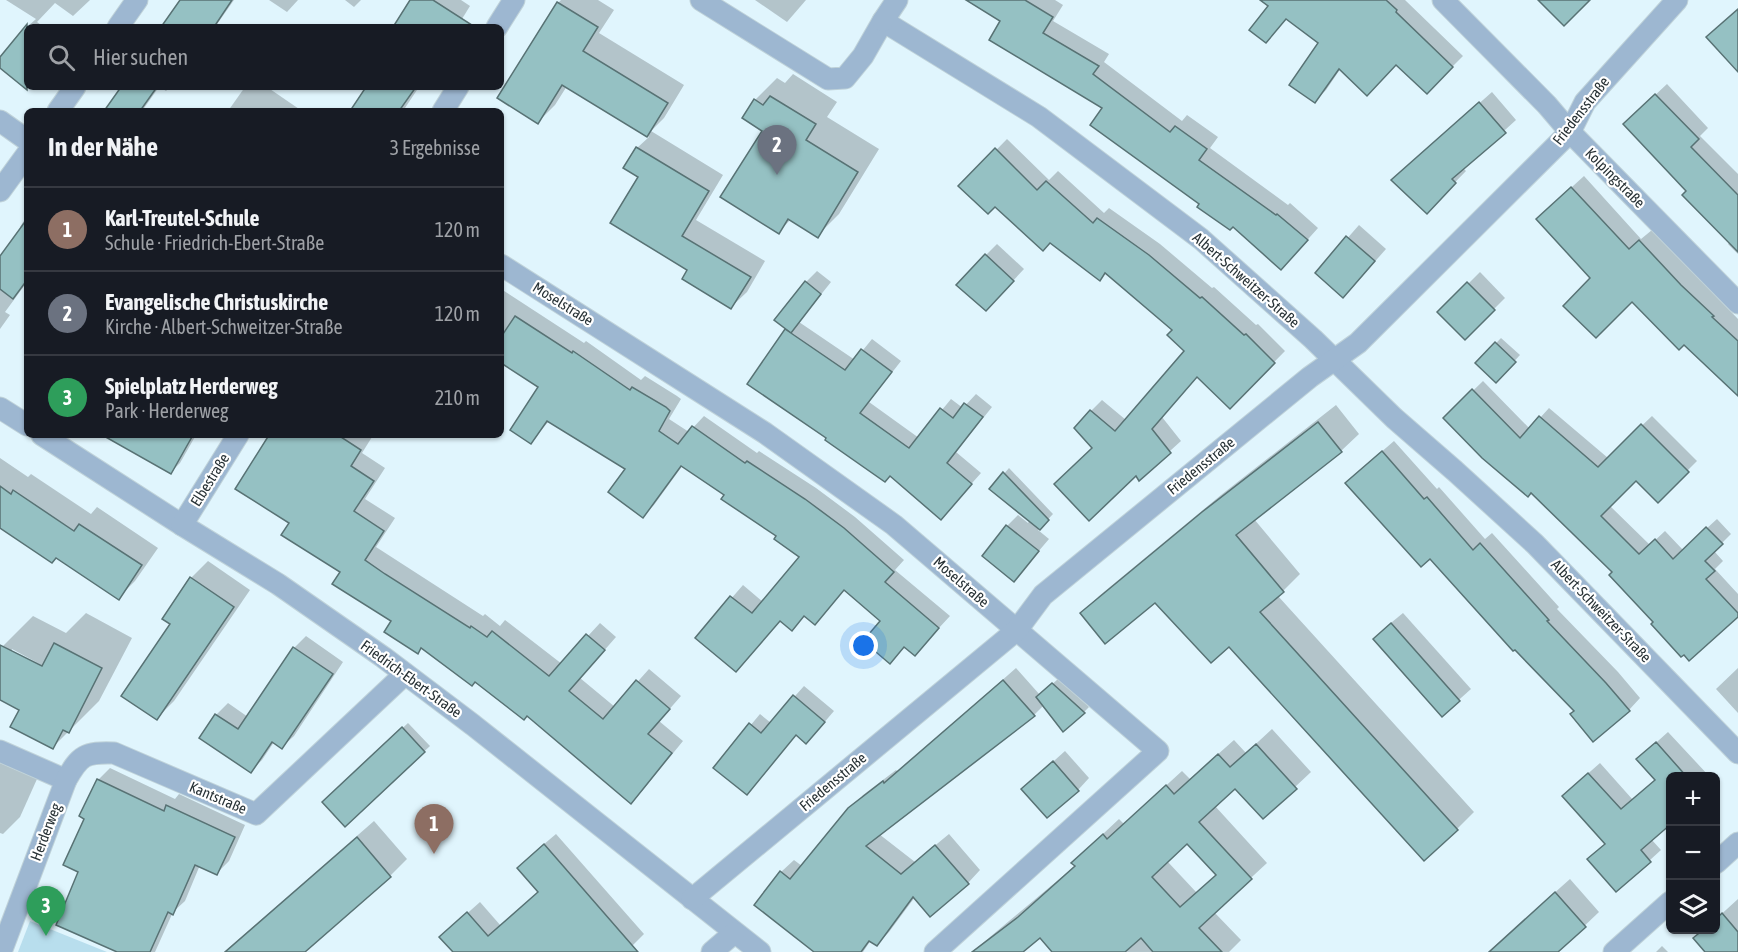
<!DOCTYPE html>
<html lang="de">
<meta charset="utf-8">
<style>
:root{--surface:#171b24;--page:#242831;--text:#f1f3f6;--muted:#9ea1a6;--line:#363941;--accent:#b4b49e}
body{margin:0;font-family:"Asap Condensed",sans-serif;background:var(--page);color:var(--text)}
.controls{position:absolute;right:18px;bottom:18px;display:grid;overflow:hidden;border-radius:9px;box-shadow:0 2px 4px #0004}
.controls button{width:54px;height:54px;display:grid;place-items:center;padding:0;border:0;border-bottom:2px solid var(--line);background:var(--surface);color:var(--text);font:30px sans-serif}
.you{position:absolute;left:864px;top:646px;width:21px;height:21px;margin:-15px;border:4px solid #fff;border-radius:50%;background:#1a73e8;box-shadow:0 0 0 9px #1a73e833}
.badge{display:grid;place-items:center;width:39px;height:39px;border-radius:50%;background:var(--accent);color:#fff;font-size:20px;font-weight:700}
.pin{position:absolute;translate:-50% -50px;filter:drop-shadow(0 2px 3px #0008)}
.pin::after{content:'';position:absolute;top:32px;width:21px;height:18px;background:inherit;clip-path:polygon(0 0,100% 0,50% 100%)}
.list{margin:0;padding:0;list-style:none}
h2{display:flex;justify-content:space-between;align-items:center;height:78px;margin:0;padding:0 24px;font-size:26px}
h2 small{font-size:20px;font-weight:400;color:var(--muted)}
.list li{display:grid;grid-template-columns:39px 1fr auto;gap:18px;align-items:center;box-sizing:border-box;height:84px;padding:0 24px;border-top:2px solid var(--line)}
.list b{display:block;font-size:22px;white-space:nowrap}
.list p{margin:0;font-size:20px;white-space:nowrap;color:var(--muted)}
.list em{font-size:20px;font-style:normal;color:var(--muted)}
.icon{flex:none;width:33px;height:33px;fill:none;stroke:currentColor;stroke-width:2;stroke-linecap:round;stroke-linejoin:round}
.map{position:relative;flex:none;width:1738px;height:952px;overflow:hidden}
.search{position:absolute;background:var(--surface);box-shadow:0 2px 4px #0004;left:24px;top:24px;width:480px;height:66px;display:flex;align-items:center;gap:15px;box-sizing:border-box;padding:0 21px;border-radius:9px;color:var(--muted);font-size:22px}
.panel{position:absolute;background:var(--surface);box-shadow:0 2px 4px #0004;left:24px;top:108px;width:480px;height:330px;border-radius:9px}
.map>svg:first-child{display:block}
.green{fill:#b8deed}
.shadow{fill:#0003;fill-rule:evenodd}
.building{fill:#95c1c3;stroke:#587274;stroke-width:1.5;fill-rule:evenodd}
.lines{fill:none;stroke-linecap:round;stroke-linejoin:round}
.street-casing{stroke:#bfd2d9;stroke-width:23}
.street{stroke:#9db7d1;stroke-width:21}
.labels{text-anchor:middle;stroke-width:4.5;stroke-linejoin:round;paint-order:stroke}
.street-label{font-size:15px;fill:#283236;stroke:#fff}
</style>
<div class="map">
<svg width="1738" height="952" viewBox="0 0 1738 952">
<rect width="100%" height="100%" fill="#e0f5fd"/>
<polygon class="green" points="30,921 107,952 18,952"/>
<g class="shadow">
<polygon points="6,0 90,0 73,16 55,3 37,22 44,27 27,27 36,19"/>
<polygon points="182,0 234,0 215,27 164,27"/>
<polygon points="269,0 298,0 287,12"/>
<polygon points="345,0 361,0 354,7"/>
<polygon points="412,0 461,0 470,6 457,27 394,27"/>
<polygon points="561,0 598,0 614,10 599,33 684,85 664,118 651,131 723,175 696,220 765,261 747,292 731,307 689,269 640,177 637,148 649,137 567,86 555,105 538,122 558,3"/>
<polygon points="755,0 806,0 787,22"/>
<polygon points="968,0 1055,0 1063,5 1053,21 1109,54 1104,62 1182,121 1187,115 1218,137 1210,148 1288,205 1290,203 1318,228 1293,256 1234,225 1201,204 1104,108 1002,21"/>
<polygon points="1269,0 1405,0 1463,56 1427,92 1397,63 1341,68 1326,90 1315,101 1320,43 1272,4"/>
<polygon points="793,74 837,102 827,117 879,149 839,214 817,236 791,219 779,232 764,131 755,100 777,78 785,83"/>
<polygon points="1667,84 1708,128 1700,136 1738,174 1738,254 1728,244 1730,242 1688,191 1636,113"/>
<polygon points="123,87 159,87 142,111 105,111"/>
<polygon points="160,87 170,87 166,91"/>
<polygon points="245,87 267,87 302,111 228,111"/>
<polygon points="368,87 419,87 403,111 352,111"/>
<polygon points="1492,92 1516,120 1463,168 1466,171 1427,211 1405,169"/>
<polygon points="1007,139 1049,180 1058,171 1104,213 1109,208 1160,244 1212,288 1214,287 1256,325 1258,324 1285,351 1230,407 1198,375 1162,417 1181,441 1139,479 1136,474 1094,448 1091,411 1102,400 1126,420 1186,351 1174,330 1106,272 1100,279 1050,242 995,205 961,186"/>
<polygon points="1584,176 1641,239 1652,230 1738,319 1738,394 1684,343 1632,300 1592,278 1549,208"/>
<polygon points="27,216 27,282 5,312 10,315 0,329 0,258 22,229 20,227"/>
<polygon points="1359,225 1386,249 1355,284 1317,273"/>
<polygon points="997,244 1024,269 997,298 986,255"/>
<polygon points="817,271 831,282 799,322 855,360 872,339 901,361 869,402 919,438 951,399 963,408 976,394 992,407 956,452 981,473 941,518 786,330 806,282"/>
<polygon points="1480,272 1505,298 1465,338 1440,312"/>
<polygon points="501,289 584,343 586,341 641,380 645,376 677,396 681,399 669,419 689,432 704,416 757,453 759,451 816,488 855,517 904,560 895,570 950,616 915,654 905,646 901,651 882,621 845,589 815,623 805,615 792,629 781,620 736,670 697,638 743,585 763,602 801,557 779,536 726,495 683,465 654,505 643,516 627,469 549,421 531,442 540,387 501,361"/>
<polygon points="1501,338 1520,355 1496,381 1477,363"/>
<polygon points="1483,381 1530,429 1549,408 1608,458 1652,416 1697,461 1658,500 1636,479 1609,505 1650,545 1665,531 1683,550 1717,519 1731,534 1714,551 1723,561 1715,569 1738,594 1738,615 1655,622 1614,572 1532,491 1445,418"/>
<polygon points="1336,405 1359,434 1341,451 1254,519 1300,574 1278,596 1474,812 1457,829 1229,645 1155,601 1082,613 1099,596 1221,495"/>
<polygon points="123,435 196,435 180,463 170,473"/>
<polygon points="271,435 369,435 372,437 362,453 385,468 365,499 395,518 376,547 483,616 485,614 500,626 505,620 562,664 600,623 616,637 580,678 615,707 649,669 681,696 659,721 683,741 643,790 630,802 527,715 422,647 418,652 393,621 291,523"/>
<polygon points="1394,441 1437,489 1439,487 1485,539 1492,533 1559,607 1557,609 1618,672 1640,698 1629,710 1575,711 1358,472"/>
<polygon points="0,458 28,477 31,474 91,514 97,507 158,548 135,581 118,598 57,557 0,527"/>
<polygon points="1009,468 1053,514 1038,530 1049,539 1014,580 1007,526 1018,515 1028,523 1030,520 991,489"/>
<polygon points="208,561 250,590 174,701 157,718 191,578"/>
<path d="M86 613 132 638 99 701 53 747 21 709 0 698V652L3 646 33 616 66 633ZM12 649 49 669 48 671 12 652Z"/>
<polygon points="1403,613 1471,689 1442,715 1386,627"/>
<polygon points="306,636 343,662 294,736 282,747 274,742 262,760 251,771 201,738 216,715 228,703 248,717 294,648"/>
<polygon points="1016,668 1040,695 1058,679 1089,707 1084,712 1044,705 1034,715 879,834 915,862 949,834 980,870 968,883 915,897 889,932 877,945 871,940 863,952 816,952 781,872 794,860 802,866 863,795 896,770 898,772"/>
<polygon points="1738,668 1738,713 1716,689"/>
<polygon points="804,686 834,711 816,732 797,734 747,793 715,768 760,714 771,723"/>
<polygon points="408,723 430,746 345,825 324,802"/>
<path d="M1272 729 1311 772 1263 817 1236 787 1215 806 1267 863 1214 912 1241 940 1229 952H1054L1040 936 1021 952H972L1076 865 1089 847 1119 819 1124 824 1182 771 1190 779 1234 740 1246 753ZM1187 842 1217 874 1197 893 1167 861Z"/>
<polygon points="1668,732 1709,776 1670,776 1651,839 1661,850 1617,890 1589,859 1606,843 1575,785 1600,763 1633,800 1657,779 1649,749"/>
<polygon points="1065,751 1089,778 1078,790 1035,778"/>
<polygon points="0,763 37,779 20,817 3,834 0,833"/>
<polygon points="110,768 175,799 179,794 245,825 229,861 217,873 200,865 185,901 173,912 155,952 121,952 80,871 86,818 98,780"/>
<polygon points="374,821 407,859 390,876 302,952 224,952"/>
<polygon points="556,834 644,934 626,952 455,952 453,926 480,902 501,926 539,892 530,856"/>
<polygon points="1570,879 1599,912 1557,952 1488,952"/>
<polygon points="1738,899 1738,952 1707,952 1695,938 1704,930 1716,930 1716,919"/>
<polygon points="1662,946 1668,952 1656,952"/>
</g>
<g class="building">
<polygon points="180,0 232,0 214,27 161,27"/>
<polygon points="410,0 433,0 475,27 393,27"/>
<polygon points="966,0 1025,0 1053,17 1043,33 1099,66 1093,74 1170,132 1175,126 1207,149 1199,160 1276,215 1277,214 1308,240 1281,270 1233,227 1230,230 1197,207 1199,204 1090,125 1102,108 989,40 1000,21"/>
<polygon points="1260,0 1386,0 1397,10 1396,12 1453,67 1427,94 1396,65 1367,96 1339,69 1315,103 1289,85 1318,43 1286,19 1266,43 1249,30 1268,6"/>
<polygon points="1538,0 1590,0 1564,26"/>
<polygon points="557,2 598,27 583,51 668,103 647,137 562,85 538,124 497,98"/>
<polygon points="1738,9 1738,72 1706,37"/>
<polygon points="27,24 27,90 0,68 0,57"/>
<polygon points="121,87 157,87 140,111 104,111"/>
<polygon points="366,87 416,87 399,111 350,111"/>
<polygon points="1655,94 1699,139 1691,147 1738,195 1738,252 1682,195 1686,191 1623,124"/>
<polygon points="770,96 816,124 806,140 858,172 818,238 788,219 779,234 720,197 762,131 742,118 754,99 763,105"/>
<polygon points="1479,102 1506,133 1452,179 1456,183 1427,214 1391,180"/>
<polygon points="636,147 709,191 682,236 751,277 731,309 682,279 687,270 610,223 638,177 623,168"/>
<polygon points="995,148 1037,190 1046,181 1093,223 1097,218 1149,255 1200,298 1202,297 1244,335 1246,334 1275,363 1230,409 1197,377 1152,429 1171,453 1139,481 1136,476 1089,521 1054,484 1092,448 1074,428 1090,410 1115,431 1184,351 1167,335 1172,330 1105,273 1100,281 1050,243 1043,251 995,207 988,214 958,186"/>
<polygon points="1571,187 1629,249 1639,240 1681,285 1714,316 1712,317 1738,341 1738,396 1684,345 1679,350 1632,302 1596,338 1563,306 1590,278 1536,219"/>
<polygon points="27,219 27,280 13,299 0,289 0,256"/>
<polygon points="1346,236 1375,261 1343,298 1315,273"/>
<polygon points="985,254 1014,281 986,311 956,285"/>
<polygon points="805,281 821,294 791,333 774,320"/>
<polygon points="1467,282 1495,310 1465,340 1437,312"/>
<polygon points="515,316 572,353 573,351 630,390 632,387 666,407 670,411 659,431 678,444 692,426 745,463 747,461 805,499 844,528 894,572 885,582 939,628 915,656 904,647 890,664 863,641 880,621 844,590 815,625 804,616 792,631 780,621 736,672 695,638 730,596 752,613 799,557 774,539 776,536 721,499 724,495 681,466 643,518 608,492 625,469 547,421 531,444 510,430 538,387 501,363 501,337"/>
<polygon points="785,329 845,370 861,349 892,372 860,413 909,448 940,408 953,418 964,403 983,417 947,463 972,484 941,520 890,476 885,482 825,440 826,438 747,384"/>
<polygon points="1495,342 1516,362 1496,383 1475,363"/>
<polygon points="1472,389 1520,438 1539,416 1598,467 1641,424 1689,472 1658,503 1636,481 1601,516 1639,554 1655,539 1673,559 1706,527 1723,544 1705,561 1715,571 1706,579 1738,613 1738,617 1689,661 1684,655 1681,657 1651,624 1653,622 1609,575 1612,572 1531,493 1528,497 1482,458 1443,418"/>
<polygon points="1318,422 1342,452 1236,535 1284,592 1260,612 1458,830 1424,861 1229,647 1211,663 1155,603 1105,644 1080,613 1202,512"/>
<polygon points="102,435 193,435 171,474"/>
<polygon points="269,435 338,435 361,450 351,466 374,481 354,511 384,531 365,560 385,574 470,628 471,626 487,637 492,631 549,676 586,634 605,650 569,691 603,719 636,680 670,709 648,734 672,753 631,804 527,716 524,720 475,682 472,686 421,648 418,654 384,632 391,621 332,584 340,572 281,535 289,523 235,489"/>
<polygon points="1382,451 1424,499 1427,497 1473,550 1480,543 1549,620 1547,621 1606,683 1630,711 1593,742 1570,714 1574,711 1515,650 1513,651 1430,559 1421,567 1345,483"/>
<polygon points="1003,472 1049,520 1040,530 989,489"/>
<polygon points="0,486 11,494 13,490 74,531 79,524 142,565 119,600 56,558 52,563 0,528"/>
<polygon points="1006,525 1039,551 1014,582 982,556"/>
<polygon points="190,577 234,607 157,720 121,696 170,624 162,619"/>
<polygon points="1391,623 1460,701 1442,717 1373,639"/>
<polygon points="54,643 102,668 69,733 63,730 53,749 10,727 19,710 0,700 0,645 42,666"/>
<polygon points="293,647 333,674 282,749 272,742 251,773 199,738 215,714 238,729"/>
<polygon points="1003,680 1035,716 866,846 901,874 935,845 969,884 930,917 913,897 877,946 869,941 861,952 814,952 754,905 780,871 790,879 848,808 883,781 884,783"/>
<polygon points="1052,683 1085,713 1063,732 1036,697"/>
<polygon points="793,695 825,722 806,744 796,735 747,795 713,768 749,723 761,733"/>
<polygon points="402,727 425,752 345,827 322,802"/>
<polygon points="1656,742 1687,777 1671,777 1671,824 1641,850 1651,862 1616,892 1587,859 1605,844 1562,796 1588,773 1621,809 1655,780 1636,759"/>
<path d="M1256 744 1297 789 1263 819 1235 789 1199 822 1252 879 1199 928 1222 952H1153L1141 938 1125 952H1052L1040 938 1023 952H972L1018 917 1075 866 1071 863 1103 834 1107 839 1166 785 1174 794 1218 754 1230 767ZM1187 844 1216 875 1180 907 1152 877Z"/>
<polygon points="1053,761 1079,791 1047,818 1021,789"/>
<polygon points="97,779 164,811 166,805 235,837 217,875 195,865 173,915 168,912 150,952 117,952 56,925 78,872 63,865 84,819 79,816"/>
<polygon points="357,837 391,877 305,952 225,952"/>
<polygon points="544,844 638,952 453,952 439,937 467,912 488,936 538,892 517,868"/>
<polygon points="1555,892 1586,927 1558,952 1489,952"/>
<polygon points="1722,913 1738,932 1738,952 1705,952 1693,938 1703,930 1716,930 1716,919"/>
</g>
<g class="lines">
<defs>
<g id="street">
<polyline points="701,0 828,79 845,78 863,56 883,21 1039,117 1201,239 1313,339 1394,418 1455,471 1535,544 1738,753"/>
<polyline points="1443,0 1547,105 1570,132 1738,303"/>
<polyline points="883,21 897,0"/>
<polyline points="118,27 137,0"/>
<polyline points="497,27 514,0"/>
<polyline points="58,111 75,87"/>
<polyline points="443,111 458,87"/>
<polyline points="0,121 27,140"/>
<polyline points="0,191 27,154"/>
<polyline points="501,265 765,433 894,525 1158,751 935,952"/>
<polyline points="0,408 27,425"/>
<polyline points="42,435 182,525 278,584 383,657 473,725 760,952"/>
<polyline points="182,525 238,435"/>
<polyline points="0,751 66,780"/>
<polyline points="1716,863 1738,843"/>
<polyline points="692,899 1017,630 1043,595 1310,377 1358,343 1570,132 1585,102 1677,0"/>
<path d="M1 952 66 780C80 755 85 752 114 753L256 814 405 674"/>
<polyline points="712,952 734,933"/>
<polyline points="1614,952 1670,902"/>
</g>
</defs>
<use href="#street" class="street-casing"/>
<use href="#street" class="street"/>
</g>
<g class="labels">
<g class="street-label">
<text transform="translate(1581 111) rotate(-52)" y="5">Friedensstraße</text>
<text transform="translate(1615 178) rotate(45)" y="5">Kolpingstraße</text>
<text transform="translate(1246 280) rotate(41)" y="5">Albert-Schweitzer-Straße</text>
<text transform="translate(563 304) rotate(32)" y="5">Moselstraße</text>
<text transform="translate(1201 466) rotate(-39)" y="5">Friedensstraße</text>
<text transform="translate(210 480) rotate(-58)" y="5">Elbestraße</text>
<text transform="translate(961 582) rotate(41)" y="5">Moselstraße</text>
<text transform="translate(1601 611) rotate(46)" y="5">Albert-Schweitzer-Straße</text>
<text transform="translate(411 679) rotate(36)" y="5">Friedrich-Ebert-Straße</text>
<text transform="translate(833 782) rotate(-40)" y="5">Friedensstraße</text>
<text transform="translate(218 798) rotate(23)" y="5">Kantstraße</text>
<text transform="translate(46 832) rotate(-69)" y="5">Herderweg</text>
</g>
</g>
</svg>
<div class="controls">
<button>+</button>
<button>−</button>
<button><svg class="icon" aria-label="layers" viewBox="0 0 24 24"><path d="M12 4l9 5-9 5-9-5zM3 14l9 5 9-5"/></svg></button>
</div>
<div class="you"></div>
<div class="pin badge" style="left:434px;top:854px;background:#8d6e63">1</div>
<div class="pin badge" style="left:777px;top:175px;background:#6b7280">2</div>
<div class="pin badge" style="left:46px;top:936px;background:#2e9e5b">3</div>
<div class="search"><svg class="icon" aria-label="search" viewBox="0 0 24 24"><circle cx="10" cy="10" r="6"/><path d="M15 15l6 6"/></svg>Hier suchen</div>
<section class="panel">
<h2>In der Nähe<small>3 Ergebnisse</small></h2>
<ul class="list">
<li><span class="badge" style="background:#8d6e63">1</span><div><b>Karl-Treutel-Schule</b><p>Schule · Friedrich-Ebert-Straße</p></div><em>120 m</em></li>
<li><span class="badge" style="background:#6b7280">2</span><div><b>Evangelische Christuskirche</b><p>Kirche · Albert-Schweitzer-Straße</p></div><em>120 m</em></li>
<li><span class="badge" style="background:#2e9e5b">3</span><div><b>Spielplatz Herderweg</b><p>Park · Herderweg</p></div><em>210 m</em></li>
</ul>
</section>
</div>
